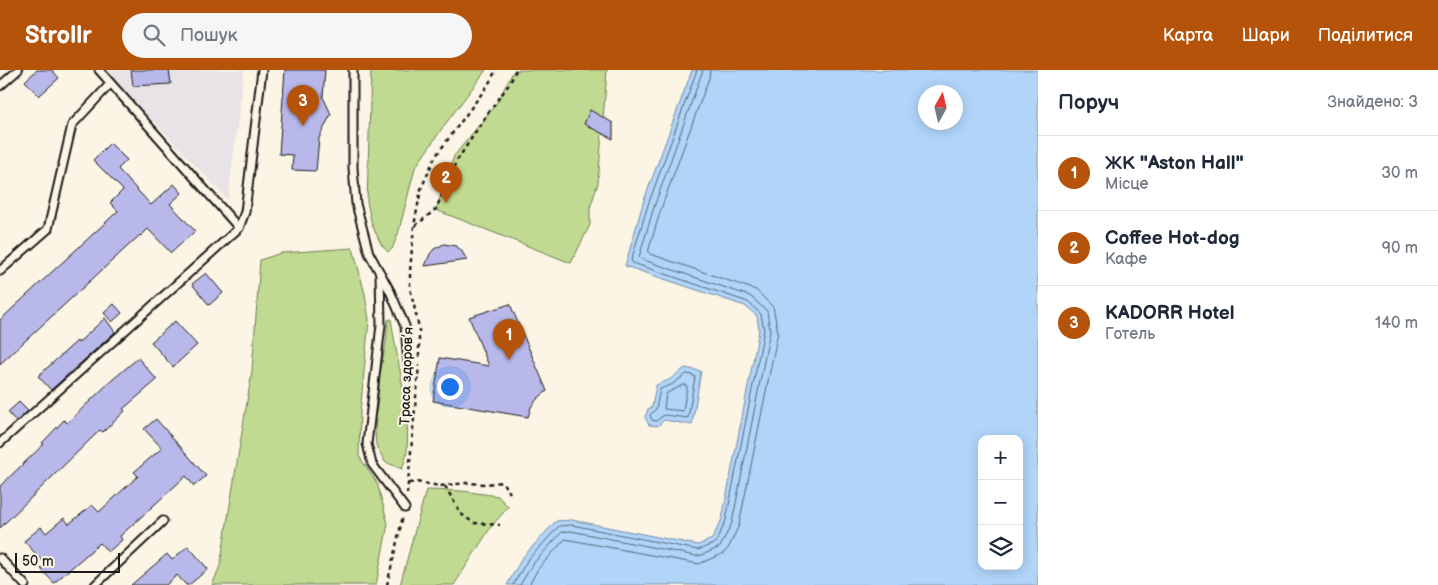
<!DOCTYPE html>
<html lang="uk">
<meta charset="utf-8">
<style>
:root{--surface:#fff;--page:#f6f6f7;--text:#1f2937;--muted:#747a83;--line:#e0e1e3;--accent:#b45309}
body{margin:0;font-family:"Balsamiq Sans",sans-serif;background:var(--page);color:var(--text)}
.controls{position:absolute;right:15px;bottom:15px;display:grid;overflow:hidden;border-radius:10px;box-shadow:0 2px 12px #0003}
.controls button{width:45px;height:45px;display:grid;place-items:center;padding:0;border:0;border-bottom:1px solid var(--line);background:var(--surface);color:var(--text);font:25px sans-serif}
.compass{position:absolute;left:918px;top:15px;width:45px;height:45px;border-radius:50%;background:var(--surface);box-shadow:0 2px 12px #0003;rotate:8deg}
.scale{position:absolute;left:15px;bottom:12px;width:105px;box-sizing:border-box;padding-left:5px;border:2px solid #1c1c1c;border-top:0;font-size:14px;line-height:18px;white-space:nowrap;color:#1c1c1c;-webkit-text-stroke:4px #fcf5e5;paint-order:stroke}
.you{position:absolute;left:449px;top:316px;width:18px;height:18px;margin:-12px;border:4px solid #fff;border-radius:50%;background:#1a73e8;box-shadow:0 0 0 8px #1a73e833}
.badge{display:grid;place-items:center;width:32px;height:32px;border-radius:50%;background:var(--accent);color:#fff;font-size:16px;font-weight:700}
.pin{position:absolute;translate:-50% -41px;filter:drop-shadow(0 1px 2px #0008)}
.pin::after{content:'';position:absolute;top:26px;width:18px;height:15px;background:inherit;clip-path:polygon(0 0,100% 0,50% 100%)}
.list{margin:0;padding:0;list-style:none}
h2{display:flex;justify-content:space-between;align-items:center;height:65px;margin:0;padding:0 20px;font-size:21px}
h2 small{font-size:16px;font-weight:400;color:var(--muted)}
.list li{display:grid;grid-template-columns:32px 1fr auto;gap:15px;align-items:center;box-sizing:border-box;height:75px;padding:0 20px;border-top:1px solid var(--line)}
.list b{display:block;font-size:19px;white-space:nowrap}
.list p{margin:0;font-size:16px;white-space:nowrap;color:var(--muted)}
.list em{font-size:16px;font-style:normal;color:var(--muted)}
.icon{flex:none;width:28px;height:28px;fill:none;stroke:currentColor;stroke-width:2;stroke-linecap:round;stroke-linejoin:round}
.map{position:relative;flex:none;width:1038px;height:515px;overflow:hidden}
header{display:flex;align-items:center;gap:30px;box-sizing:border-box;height:70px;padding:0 25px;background:var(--accent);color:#fff}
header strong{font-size:24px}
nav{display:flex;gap:28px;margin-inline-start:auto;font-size:18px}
.search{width:350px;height:45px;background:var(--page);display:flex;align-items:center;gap:12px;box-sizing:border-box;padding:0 18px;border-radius:28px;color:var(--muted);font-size:19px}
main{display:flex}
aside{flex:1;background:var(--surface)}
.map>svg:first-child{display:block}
.built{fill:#e8e3e6}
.green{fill:#c1da91;stroke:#6e7b56}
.water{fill:#b0d5f9;stroke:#758ba1;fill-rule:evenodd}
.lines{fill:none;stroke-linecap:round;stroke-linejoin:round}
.shore{stroke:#576674;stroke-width:1}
.building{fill:#b8b9ea;stroke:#1c1c1c}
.lane-casing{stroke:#1c1c1c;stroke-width:11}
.path{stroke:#1c1c1c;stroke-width:2.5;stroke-dasharray:4 4;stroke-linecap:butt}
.lane{stroke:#fcf5e5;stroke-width:7}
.labels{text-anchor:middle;stroke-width:4;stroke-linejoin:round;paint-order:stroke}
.street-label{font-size:14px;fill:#1c1c1c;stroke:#fcf5e5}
</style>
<header>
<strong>Strollr</strong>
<div class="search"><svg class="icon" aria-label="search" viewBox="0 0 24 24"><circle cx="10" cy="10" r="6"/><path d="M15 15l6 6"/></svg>Пошук</div>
<nav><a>Карта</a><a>Шари</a><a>Поділитися</a></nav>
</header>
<main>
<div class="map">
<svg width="1038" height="515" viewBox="0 0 1038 515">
<rect width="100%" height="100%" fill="#fcf5e5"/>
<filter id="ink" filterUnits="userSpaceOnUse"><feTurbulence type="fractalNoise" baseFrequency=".02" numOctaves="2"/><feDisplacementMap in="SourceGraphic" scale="10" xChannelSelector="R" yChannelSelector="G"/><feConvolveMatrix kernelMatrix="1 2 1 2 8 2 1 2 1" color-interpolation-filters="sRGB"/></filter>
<g filter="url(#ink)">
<polygon class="built" points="107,0 244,0 228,130 123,19"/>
<g class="green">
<polygon points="371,0 486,0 443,57 415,98 398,164 392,179 388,182 381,174 372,155 367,132"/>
<polygon points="514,0 607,0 598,113 590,138 590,155 571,193 436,140 454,86 496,34"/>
<polygon points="353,178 365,224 369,250 360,343 359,386 377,413 388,454 376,515 212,515 220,496 252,301 260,190 281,183"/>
<path d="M391 249C397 291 410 338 407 380 407 386 404 393 402 399L385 392 376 375 375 361 380 303 386 272 388 250Z"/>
<polygon points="426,420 462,421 498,426 508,437 491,457 454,515 400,515"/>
</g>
<g class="water">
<path d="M692 0H1038V515H507L522 488 556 451 572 450 698 475 712 469 722 449 759 260 757 246 745 236 625 196 643 133ZM956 22V52H926V22ZM982 369H1019V496H982Z"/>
<polygon points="685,298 701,301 692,355 664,350 658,356 649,355 645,347 648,339 652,337 656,315 669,310"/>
</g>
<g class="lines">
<g class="shore">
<polygon points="687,304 693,305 695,307 688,348 664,345 656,351 652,350 650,345 656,339 660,319 671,315"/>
<polygon points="683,315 686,315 687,317 683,341 664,339 666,324"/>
<polyline points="513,515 527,491 559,456 572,455 698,480 716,473 726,450 764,260 761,244 748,232 633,193 631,191 648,135 697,0"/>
<polyline points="520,515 532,495 562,462 571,461 696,486 702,485 720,477 732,453 770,261 767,241 750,226 641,189 639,187 654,137 703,0"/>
<polyline points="529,515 538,499 565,469 699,494 724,483 729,477 739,455 778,262 773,237 756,220 650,184 648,182 661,139 709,8 710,0"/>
</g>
</g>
<g class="building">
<polygon points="37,0 52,0 59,8 39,26 25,11"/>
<polygon points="131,0 169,0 171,14 133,16"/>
<polygon points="285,0 325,0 323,27 331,44 319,68 316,101 292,100 293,85 279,84"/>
<polygon points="590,40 613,53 613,69 584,54"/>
<polygon points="110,73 127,90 118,99 151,135 174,114 182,123 170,134 195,161 171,183 148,159 141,166 140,165 0,294 0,250 118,141 110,133 123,120 93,90"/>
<polygon points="444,174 456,176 461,180 467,190 425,196 430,184 434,179"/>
<polygon points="206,203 223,223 209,235 192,214"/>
<polygon points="114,234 122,243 112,252 104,243"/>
<polygon points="510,234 547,321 537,329 531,337 528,347 433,331 440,288 489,296 469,247"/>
<polygon points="105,248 115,262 51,320 38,306 77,271 78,273"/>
<polygon points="175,251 197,275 173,297 151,272"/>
<polygon points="138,288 157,310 123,339 125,341 103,362 100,360 0,458 0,416 44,374 42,373 64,350 67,353 111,311"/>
<polygon points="19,332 28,341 16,352 8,342"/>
<polygon points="156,349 206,406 194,416 186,406 120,466 122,470 108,482 100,473 54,513 41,499 46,495 24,471 41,457 46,463 64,448 69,454 92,435 99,442 138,406 134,402 162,378 144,359"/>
<polygon points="188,476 208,499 189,515 186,515 177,505 166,515 131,515 167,484 172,490"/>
</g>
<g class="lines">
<defs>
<g id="lane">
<polyline points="99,0 239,158"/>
<polyline points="353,0 353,98 356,134 369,183 390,221 405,256 408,293"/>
<polyline points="0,16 18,0"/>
<polyline points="0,201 48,159 72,55 110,14"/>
<polyline points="380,203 381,255 367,374 372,394 405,438"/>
<polyline points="0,373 239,158 245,142 262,0"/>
<polyline points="0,488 25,515"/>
<polyline points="95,515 163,451"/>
</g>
</defs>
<use href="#lane" class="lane-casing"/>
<g class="path">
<polyline points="415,156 436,139 456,92 488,43 510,13 516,0"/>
<polyline points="419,287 419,258 410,218 410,201 414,156 421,119 435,87 488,15 496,0"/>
<polyline points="409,413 416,412 440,416 466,413 486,414 502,412 510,423"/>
<polyline points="445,416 461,444 474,453 500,455"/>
<polyline points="407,424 419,295"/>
<polyline points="387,515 403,446"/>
</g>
<use href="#lane" class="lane"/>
</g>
</g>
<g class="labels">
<g class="street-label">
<text transform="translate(406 306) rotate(-88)" y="5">Траса здоров’я</text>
</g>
</g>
</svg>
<div class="controls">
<button>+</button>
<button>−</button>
<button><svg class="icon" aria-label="layers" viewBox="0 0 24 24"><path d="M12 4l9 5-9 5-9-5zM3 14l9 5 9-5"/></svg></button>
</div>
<svg class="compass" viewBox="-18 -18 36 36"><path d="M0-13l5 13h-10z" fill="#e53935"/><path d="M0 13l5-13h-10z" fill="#747a83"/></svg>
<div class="scale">50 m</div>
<div class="you"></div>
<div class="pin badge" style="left:509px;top:290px">1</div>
<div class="pin badge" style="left:446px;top:133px">2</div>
<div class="pin badge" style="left:303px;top:56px">3</div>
</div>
<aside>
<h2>Поруч<small>Знайдено: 3</small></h2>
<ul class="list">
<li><span class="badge">1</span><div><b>ЖК &quot;Aston Hall&quot;</b><p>Місце</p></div><em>30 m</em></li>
<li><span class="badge">2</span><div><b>Coffee Hot-dog</b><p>Кафе</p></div><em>90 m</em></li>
<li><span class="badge">3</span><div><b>KADORR Hotel</b><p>Готель</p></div><em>140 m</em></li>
</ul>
</aside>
</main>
